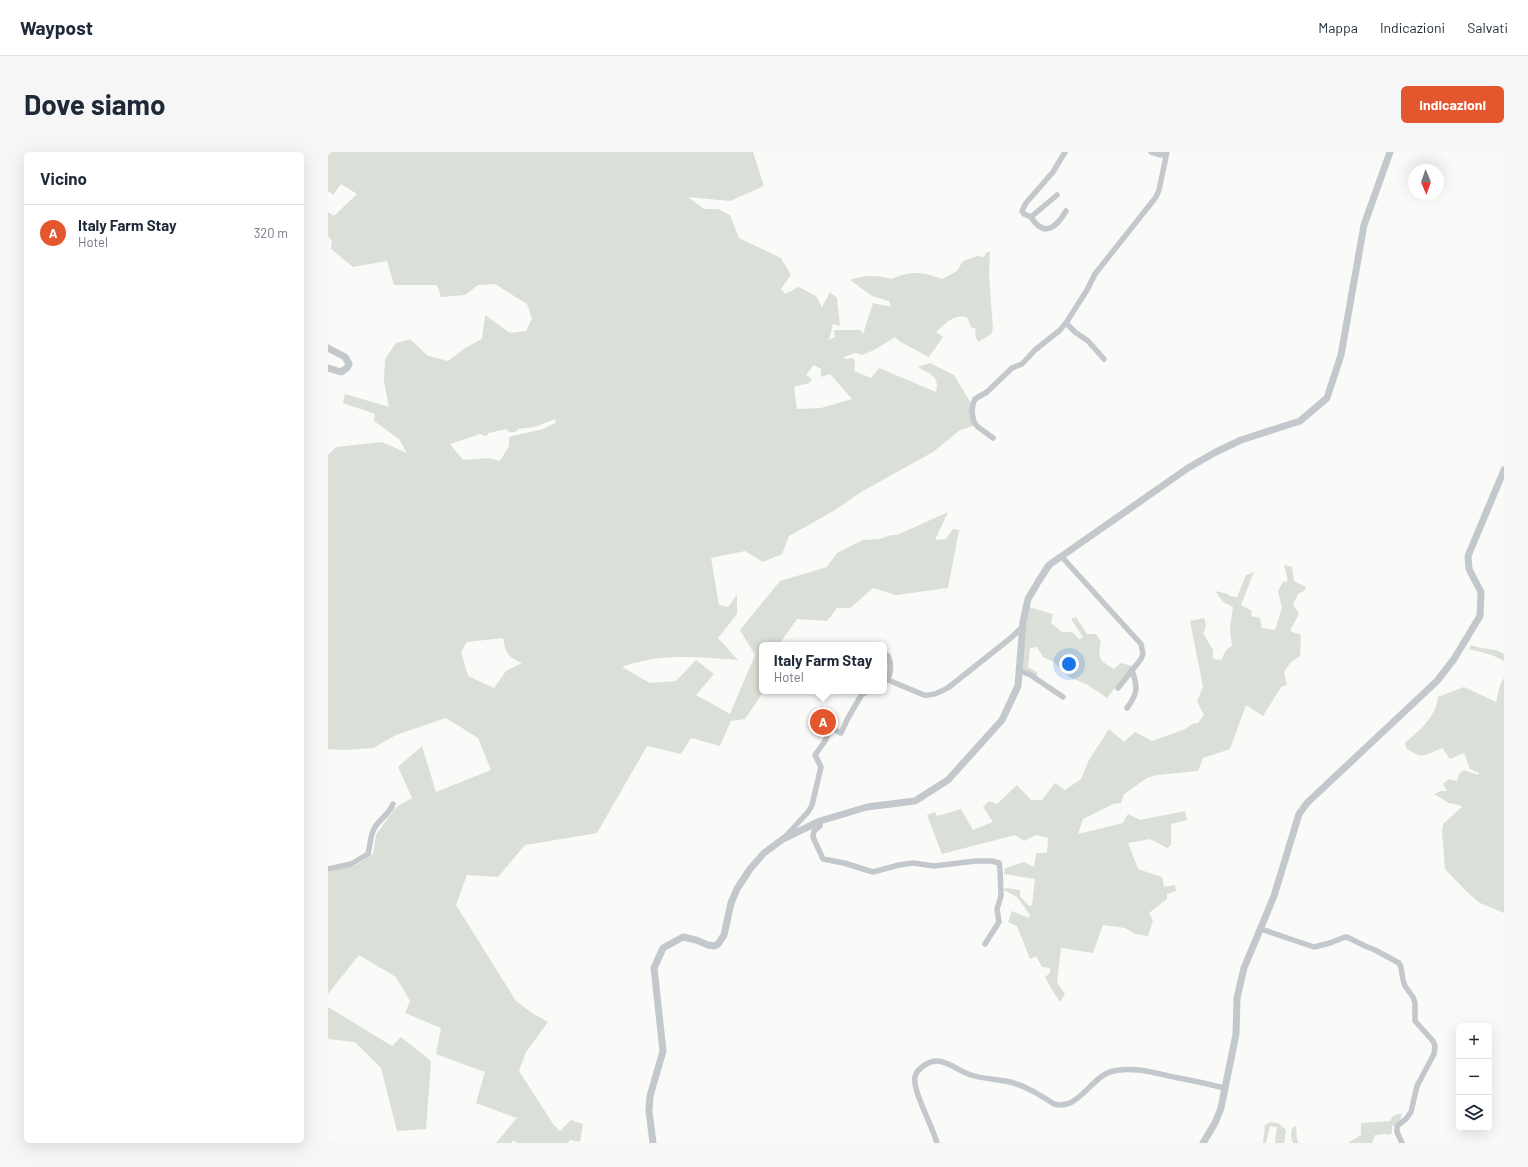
<!DOCTYPE html>
<html lang="it">
<meta charset="utf-8">
<style>
:root{--surface:#fff;--page:#f6f6f7;--text:#1f2937;--muted:#747a83;--line:#e0e1e3;--accent:#e4572e}
body{margin:0;font-family:Barlow,sans-serif;background:var(--page);color:var(--text)}
.controls{position:absolute;right:12px;bottom:12px;display:grid;overflow:hidden;border-radius:6px;box-shadow:0 4px 16px #0002}
.controls button{width:36px;height:36px;display:grid;place-items:center;padding:0;border:0;border-bottom:1px solid var(--line);background:var(--surface);color:var(--text);font:20px sans-serif}
.compass{position:absolute;left:1080px;top:12px;width:36px;height:36px;border-radius:50%;background:var(--surface);box-shadow:0 4px 16px #0002;rotate:178deg}
.you{position:absolute;left:741px;top:512px;width:14px;height:14px;margin:-10px;border:3px solid #fff;border-radius:50%;background:#1a73e8;box-shadow:0 0 0 6px #1a73e833}
.badge{display:grid;place-items:center;width:26px;height:26px;border-radius:50%;background:var(--accent);color:#fff;font-size:13px;font-weight:700}
.pin{position:absolute;translate:-50% -50%;border:2px solid #fff;box-shadow:0 1px 4px #0006}
.popup{position:absolute;left:431px;top:490px;width:128px;height:52px;box-sizing:border-box;display:grid;place-content:center;border-radius:6px;background:var(--surface);filter:drop-shadow(0 1px 3px #0005);font-size:13px;white-space:nowrap;color:var(--muted)}
.popup b{font-size:15px;color:var(--text)}
.popup::after{content:'';position:absolute;left:50%;top:100%;margin-left:-8px;border:8px solid transparent;border-top-color:var(--surface)}
.list{margin:0;padding:0;list-style:none}
h2{display:flex;justify-content:space-between;align-items:center;height:52px;margin:0;padding:0 16px;font-size:17px}
h2 small{font-size:13px;font-weight:400;color:var(--muted)}
.list li{display:grid;grid-template-columns:26px 1fr auto;gap:12px;align-items:center;box-sizing:border-box;height:56px;padding:0 16px;border-top:1px solid var(--line)}
.list b{display:block;font-size:15px;white-space:nowrap}
.list p{margin:0;font-size:13px;white-space:nowrap;color:var(--muted)}
.list em{font-size:13px;font-style:normal;color:var(--muted)}
.icon{flex:none;width:22px;height:22px;fill:none;stroke:currentColor;stroke-width:2;stroke-linecap:round;stroke-linejoin:round}
.map{position:relative;flex:none;width:1176px;height:991px;overflow:hidden;border-radius:6px}
header{display:flex;align-items:center;gap:24px;box-sizing:border-box;height:56px;padding:0 20px;background:var(--surface);border-bottom:1px solid var(--line)}
header strong{font-size:19px}
nav{display:flex;gap:22px;margin-inline-start:auto;font-size:14px}
.intro{display:flex;align-items:center;justify-content:space-between;box-sizing:border-box;height:96px;padding:0 24px}
h1{margin:0;font-size:28px}
.button{padding:10px 18px;border-radius:6px;background:var(--accent);color:#fff;font-size:14px;font-weight:700}
main{display:flex;gap:24px;padding:0 24px}
aside{flex:1;background:var(--surface);border-radius:6px;box-shadow:0 4px 16px #0002}
.map>svg:first-child{display:block}
.green{fill:#dadfd7;fill-rule:evenodd}
.lines{fill:none;stroke-linecap:round;stroke-linejoin:round}
.minor{stroke:#c3c8cc;stroke-width:5.5}
.tertiary{stroke:#c3c8cc;stroke-width:7}
</style>
<header>
<strong>Waypost</strong>
<nav><a>Mappa</a><a>Indicazioni</a><a>Salvati</a></nav>
</header>
<div class="intro"><h1>Dove siamo</h1><a class="button">Indicazioni</a></div>
<main>
<aside>
<h2>Vicino<small></small></h2>
<ul class="list">
<li><span class="badge">A</span><div><b>Italy Farm Stay</b><p>Hotel</p></div><em>320 m</em></li>
</ul>
</aside>
<div class="map">
<svg width="1176" height="991" viewBox="0 0 1176 991">
<rect width="100%" height="100%" fill="#fafaf8"/>
<g class="green">
<path d="M0 0H425L436 34 402 49 360 45 376 57H390L402 63 411 86 453 106 463 123 453 137 457 142 471 135 488 144 494 155 502 140 509 146 512 174 505 172 501 188 507 185 506 178H532L535 182 545 151 563 155 561 149 544 144 522 128C535 123 550 123 564 127 583 118 595 120 614 127L629 119 635 109 649 104 656 105 658 101 662 99 661 122 665 176 663 182 650 190 647 183 648 177 643 175 639 165C625 162 618 171 608 180L615 185 601 205 571 189 567 185 546 198 534 203 527 201 516 205 517 207 525 206 527 210 526 219 543 226 551 216 608 240C612 224 602 222 590 215L602 211 626 223 642 250 645 274 632 278 605 300 533 340 507 358 461 384 454 402 435 410 417 399 383 406 391 453 400 455 409 443V462L390 486 410 508C371 505 330 501 294 515L322 531 348 529 368 508 386 522 368 543 402 562 427 503 412 478 452 429 499 415 509 401 535 388 552 387 563 383H569L620 360 607 388 618 387 625 377 631 378 620 436 568 443 545 436 522 456H509L499 469 469 467 454 488 453 493H434V539H436L417 567 403 569 392 594 363 586 353 602 319 594 269 681 197 693 170 725 139 723 128 753 188 849 204 861 220 870 198 900 191 919 225 972 232 979 243 968 255 972 252 990 242 988 240 991H189L185 988 183 991H168L189 966 148 951 157 920 108 902 113 876 77 861 82 849 68 825 31 803 0 842V720L28 713 45 702 48 683 67 656 84 646 70 615 94 594 108 640 163 618 150 586 118 566 68 583 45 596 16 598 0 597V303L8 295 54 290 79 301 71 287 46 269 47 262 15 251 17 242 61 255 56 230 57 207 68 191 82 187 100 204 120 209 137 196 154 187 157 163 182 181 198 179 204 167 199 152 167 132 150 133 137 143 113 145 109 133H66L59 109 25 115 3 97 4 89 0 84V60L6 64 29 42 13 32 5 43 0 39ZM486 213 493 217V225L502 222 524 247 493 256 469 257 466 235 481 231 484 227 478 223ZM227 267 228 271 215 277 181 285V294L172 309 161 306 135 308 122 292 152 282 158 284 161 281 178 277 181 280H187L190 277 207 275ZM175 486C178 502 179 504 194 511L178 519 166 536 140 524 133 500 139 490Z"/>
<path d="M956 413 964 415 966 429 978 435 975 440 971 441 965 452 971 462 962 479 973 483 972 504 962 511 956 520 959 533 953 535 935 564 918 553 902 597 875 606 870 619 829 623 819 626 796 642 793 651 785 652 755 667 750 682 795 671 800 662 812 668 857 659 859 668 843 672V693L839 696 822 687 800 691 810 717 834 725 836 735 847 733 848 739 839 742V747L821 761 825 768 820 784 807 782 797 776 775 773 765 801 733 796 729 831 737 842 732 850 723 836 717 825 722 821V816L714 815 708 804 702 807 689 774 680 770 684 759 701 766 702 763 689 745 676 738 677 736 692 738V744L701 754 704 753 707 727 676 722 677 716 696 710 706 715 708 701H719L720 686 708 683 696 689 687 683 614 702 599 663 607 660 609 664 633 657 645 678 665 670 655 655 661 649 669 652 689 633 703 648H714L727 631 737 638 753 627 761 608 781 577 796 590 807 580 824 589 857 577 866 571H870L876 563 869 549 875 535 862 469 876 466C878 471 879 476 875 481L885 498V507L893 508 898 498 904 494 902 477 905 455 895 450 887 439 900 442 901 444 909 445 918 423 926 420 913 453 924 459 923 464 932 466 934 476 947 478 954 456 950 439 955 430 960 429Z"/>
<path d="M701 455 725 462 723 471 734 480H744L751 487 755 485 743 467 748 465 759 482H768L773 490C769 507 772 509 786 517L793 511 804 514 779 546 760 533 741 525 726 510 715 505 709 495 702 496 700 515 709 520V524L694 517 698 472Z"/>
<path d="M1143 493C1153 498 1167 495 1176 502V509L1164 503 1141 497Z"/>
<path d="M1176 526V761L1152 751 1139 740 1117 717 1114 680 1115 672 1134 655 1131 653 1121 651 1106 642 1113 639H1119L1115 632 1121 627 1129 629 1131 622 1136 618 1150 623 1151 621 1142 617 1136 601 1122 607 1114 596C1097 603 1094 608 1078 596L1077 591C1091 579 1108 565 1110 545L1136 535 1168 550 1172 533Z"/>
<polygon points="0,855 64,894 73,885 103,909 98,977 69,979 53,916 27,890 0,887"/>
<path d="M1074 961C1072 968 1072 973 1064 974V981L1062 983 1058 982 1047 983 1044 991H1020L1033 983V971L1062 969 1065 964Z"/>
<polygon points="942,970 950,971 958,978 956,991 947,991 949,975 942,974 938,991 935,991 937,973"/>
<polygon points="968,974 969,988 971,991 965,991 963,985 964,976"/>
</g>
<g class="lines">
<g class="minor">
<path d="M737 0 725 20 698 51 694 59 696 62 703 65C716 86 728 76 738 59"/>
<polyline points="823,0 832,3 838,2"/>
<polyline points="703,65 729,43"/>
<polyline points="738,171 747,180 760,189 776,207"/>
<polyline points="665,286 650,275 646,270 644,260 645,252 647,247 659,240 684,216 694,212 707,198 731,179 738,171 759,138 767,122 828,45 831,38 839,0"/>
<polyline points="733,404 813,492 815,502 813,507 790,536"/>
<path d="M556 502 560 504C564 512 563 519 560 528L596 543C605 544 613 540 621 535L684 485 695 474"/>
<polyline points="691,519 701,522 735,545"/>
<path d="M799 556C810 541 810 536 804 518"/>
<polyline points="495,570 503,576"/>
<polyline points="492,669 492,674 486,679 485,685 495,707 516,711 545,720 571,713 585,711 606,714 648,709 664,709 671,711 672,717 673,744 669,757 671,770 657,792"/>
<polyline points="457,685 480,660 484,653 493,615 487,603 497,589 503,576 513,581 520,566 534,542 537,541"/>
<path d="M0 717 23 712 40 702C42 694 42 684 46 677 51 667 61 663 65 652"/>
<polyline points="933,777 986,795 1002,791 1017,785 1021,786 1037,794 1047,798 1071,811 1073,815 1075,828 1077,834 1085,845 1087,851 1087,869 1105,889 1107,894 1106,902 1089,934 1083,960 1078,967 1069,974 1069,980 1074,991"/>
<path d="M609 991C605 975 584 938 587 925 589 916 601 909 609 909 621 909 631 920 643 923 655 927 669 927 682 930 698 934 712 943 726 952 751 959 763 924 785 919 806 914 830 922 851 926 866 929 881 932 896 936"/>
</g>
<g class="tertiary">
<polyline points="0,196 17,205 21,212 19,216 13,220 0,216"/>
<polyline points="325,991 321,959 322,944 335,899 326,816 335,796 355,785 368,788 380,793 386,794 390,792 396,783 403,751 409,737 422,717 436,701 455,687 492,669 539,655 587,649 620,628 674,568 690,534 695,470 700,447 710,430 721,413 860,316 886,301 913,288 972,269 999,246 1013,203 1036,73 1062,0"/>
<polyline points="875,991 887,971 893,956 908,882 909,846 916,816 946,744 971,662 979,651 1109,529 1126,507 1152,464 1153,440 1141,417 1140,404 1176,318"/>
</g>
</g>
</svg>
<div class="controls">
<button>+</button>
<button>−</button>
<button><svg class="icon" aria-label="layers" viewBox="0 0 24 24"><path d="M12 4l9 5-9 5-9-5zM3 14l9 5 9-5"/></svg></button>
</div>
<svg class="compass" viewBox="-18 -18 36 36"><path d="M0-13l5 13h-10z" fill="#e53935"/><path d="M0 13l5-13h-10z" fill="#747a83"/></svg>
<div class="you"></div>
<div class="pin badge" style="left:495px;top:570px">A</div>
<div class="popup"><b>Italy Farm Stay</b>Hotel</div>
</div>
</main>
